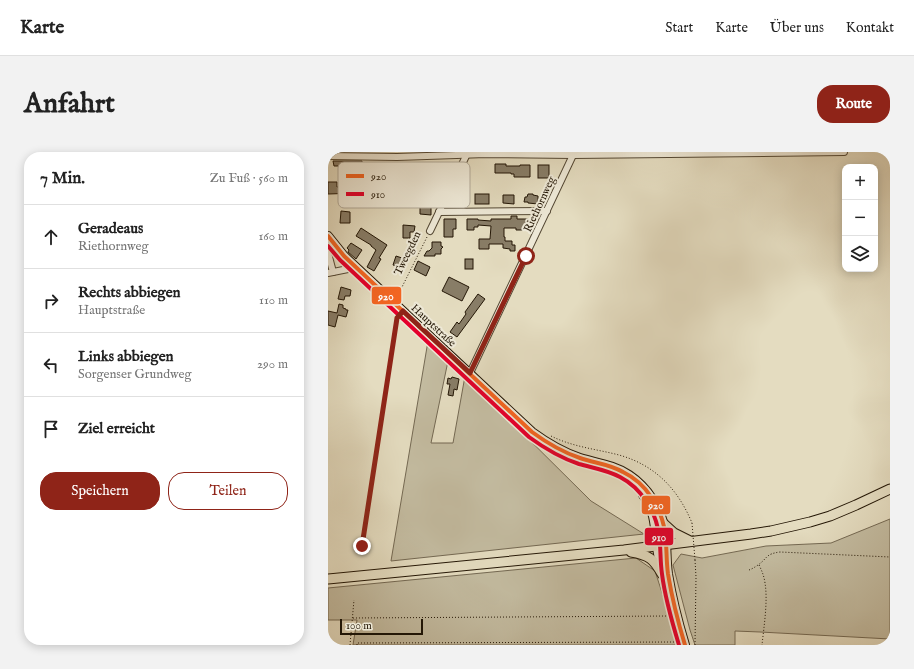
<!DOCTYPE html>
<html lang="de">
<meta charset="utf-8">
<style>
:root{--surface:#fff;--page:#f2f2f2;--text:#222;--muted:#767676;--line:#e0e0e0;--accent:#8f2418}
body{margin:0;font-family:"IM FELL English",serif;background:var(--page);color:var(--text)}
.controls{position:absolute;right:12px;top:12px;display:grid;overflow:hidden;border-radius:8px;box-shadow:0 2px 10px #0003}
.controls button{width:36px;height:36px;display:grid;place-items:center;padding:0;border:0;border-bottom:1px solid var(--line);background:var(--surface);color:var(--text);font:20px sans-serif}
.scale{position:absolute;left:12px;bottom:10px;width:83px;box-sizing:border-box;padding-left:4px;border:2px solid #241706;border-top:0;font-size:11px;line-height:14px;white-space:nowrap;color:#241706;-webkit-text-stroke:3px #ede8d6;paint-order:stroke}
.stop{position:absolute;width:12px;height:12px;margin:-9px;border:3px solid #8f2418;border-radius:50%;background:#fff}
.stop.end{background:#8f2418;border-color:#fff;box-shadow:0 1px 4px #0008}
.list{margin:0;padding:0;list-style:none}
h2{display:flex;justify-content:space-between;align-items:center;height:52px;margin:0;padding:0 16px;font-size:17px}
h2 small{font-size:13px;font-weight:400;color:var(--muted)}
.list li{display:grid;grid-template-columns:26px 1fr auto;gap:12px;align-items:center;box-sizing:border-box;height:64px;padding:0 16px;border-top:1px solid var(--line)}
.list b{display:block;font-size:15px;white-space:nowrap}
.list p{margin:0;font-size:13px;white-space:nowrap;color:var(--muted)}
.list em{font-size:13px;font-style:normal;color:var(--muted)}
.actions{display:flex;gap:8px;padding:12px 16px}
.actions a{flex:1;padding:9px 0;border:1px solid var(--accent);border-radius:16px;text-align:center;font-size:14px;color:var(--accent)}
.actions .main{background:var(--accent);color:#fff}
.icon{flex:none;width:22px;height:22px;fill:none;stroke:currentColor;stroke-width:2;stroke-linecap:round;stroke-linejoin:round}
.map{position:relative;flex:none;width:562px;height:493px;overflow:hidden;border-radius:16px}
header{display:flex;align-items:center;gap:24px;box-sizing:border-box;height:56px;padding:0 20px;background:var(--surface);border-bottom:1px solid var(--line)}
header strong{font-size:19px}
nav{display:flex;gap:22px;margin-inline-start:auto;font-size:14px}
.intro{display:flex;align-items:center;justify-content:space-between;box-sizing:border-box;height:96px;padding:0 24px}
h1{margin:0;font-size:28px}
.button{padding:10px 18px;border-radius:16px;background:var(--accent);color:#fff;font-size:14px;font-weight:700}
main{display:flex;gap:24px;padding:0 24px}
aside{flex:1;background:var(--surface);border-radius:16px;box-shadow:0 2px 10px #0003}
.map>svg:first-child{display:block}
.green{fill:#c3bba0;stroke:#746953}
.building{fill:#887d67;stroke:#241706}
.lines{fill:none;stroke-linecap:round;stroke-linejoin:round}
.minor-casing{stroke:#544834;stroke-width:8}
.secondary-casing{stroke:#241706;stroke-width:10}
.primary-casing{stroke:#241706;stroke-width:11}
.path{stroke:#241706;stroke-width:1;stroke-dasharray:1 2;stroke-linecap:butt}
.minor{stroke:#ede8d6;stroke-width:6}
.secondary{stroke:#ede8d6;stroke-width:8}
.primary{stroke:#e4dcc0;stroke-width:9}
.path-bridge{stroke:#241706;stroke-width:1;stroke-dasharray:1 2;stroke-linecap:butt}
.bus-1-casing{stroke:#ede8d6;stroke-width:7}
.bus-2-casing{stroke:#ede8d6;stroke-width:7}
.bus-1{stroke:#f26522;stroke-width:4}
.bus-2{stroke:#e4002b;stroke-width:4}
.route{stroke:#8f2418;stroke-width:5}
.labels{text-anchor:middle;stroke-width:4;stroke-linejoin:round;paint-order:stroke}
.street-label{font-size:11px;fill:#241706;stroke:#ede8d6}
.key{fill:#ede8d6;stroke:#b1a998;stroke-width:1}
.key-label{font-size:11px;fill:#241706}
.line-badge{stroke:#ede8d6;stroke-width:1.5}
.badge-label{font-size:11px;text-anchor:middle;font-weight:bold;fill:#fff}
</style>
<header>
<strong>Karte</strong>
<nav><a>Start</a><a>Karte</a><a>Über uns</a><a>Kontakt</a></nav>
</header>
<div class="intro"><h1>Anfahrt</h1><a class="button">Route</a></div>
<main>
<aside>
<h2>7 Min.<small>Zu Fuß · 560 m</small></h2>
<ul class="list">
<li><svg class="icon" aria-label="ahead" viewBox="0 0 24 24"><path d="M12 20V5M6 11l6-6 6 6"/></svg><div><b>Geradeaus</b><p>Riethornweg</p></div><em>160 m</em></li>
<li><svg class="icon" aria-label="right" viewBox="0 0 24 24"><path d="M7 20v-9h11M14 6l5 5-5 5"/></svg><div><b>Rechts abbiegen</b><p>Hauptstraße</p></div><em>110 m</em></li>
<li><svg class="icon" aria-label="left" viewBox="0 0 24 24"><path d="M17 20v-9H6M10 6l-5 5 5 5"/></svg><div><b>Links abbiegen</b><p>Sorgenser Grundweg</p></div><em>290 m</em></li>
<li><svg class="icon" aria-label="arrive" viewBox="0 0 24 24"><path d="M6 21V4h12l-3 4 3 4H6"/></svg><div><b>Ziel erreicht</b></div></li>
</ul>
<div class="actions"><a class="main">Speichern</a><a>Teilen</a></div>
</aside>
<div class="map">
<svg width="562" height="493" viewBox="0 0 562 493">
<rect width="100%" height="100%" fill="#e4dcc0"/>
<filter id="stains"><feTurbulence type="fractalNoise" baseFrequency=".005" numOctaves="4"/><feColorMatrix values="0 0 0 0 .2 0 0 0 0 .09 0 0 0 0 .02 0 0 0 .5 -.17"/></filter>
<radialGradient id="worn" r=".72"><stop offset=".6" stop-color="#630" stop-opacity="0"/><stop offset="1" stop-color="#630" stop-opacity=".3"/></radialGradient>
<g class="green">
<polygon points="100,189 120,209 103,291 125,291 137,224 263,349 316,382 63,409"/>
<polygon points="562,367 562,487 432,480 407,479 407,493 367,493 362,478 345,413 353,402 374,406 438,394 503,391"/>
<polygon points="308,406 327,419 351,493 25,493 29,468 0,468 0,436"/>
</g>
<g class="building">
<polygon points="5,9 34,9 34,18 30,18 30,39 41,42 40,46 30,44 30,41 0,42 0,30 9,30 9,35 18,34 17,14 6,14"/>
<polygon points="167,12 178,12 178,14 192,14 192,13 202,13 202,25 186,25 186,22 183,22 183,21 167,21"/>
<rect x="210" y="13" width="11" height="13"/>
<rect x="147" y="42" width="14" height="10"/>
<polygon points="200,42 205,42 205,43 210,44 210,52 200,51 200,50 196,50 197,45 199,45"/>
<polygon points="175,43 186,43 186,52 175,51"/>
<polygon points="92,54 103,54 103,63 92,62"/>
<polygon points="13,59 22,60 22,71 12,71"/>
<polygon points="183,64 189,64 189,67 200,67 200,75 195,75 195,78 188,78 188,76 176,76 176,85 177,85 177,89 184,89 184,93 187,93 187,99 182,99 182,97 175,96 175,92 161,92 161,97 151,97 151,87 162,87 163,74 150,73 150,75 146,75 146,78 139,78 139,67 150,67 150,68 163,69 163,67 183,67"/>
<polygon points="116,67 128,67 128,77 125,77 125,85 116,85"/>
<polygon points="75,73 87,74 86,80 82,80 82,86 75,86"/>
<polygon points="33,76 59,93 51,106 53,107 46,119 39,115 48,98 43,94 43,93 28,84"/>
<polygon points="104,90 113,90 113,94 115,95 113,97 113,102 107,102 107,104 96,104 99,99 101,99 104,96"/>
<polygon points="23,91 34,98 28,107 20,100 21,98 19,96"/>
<polygon points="68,104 77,107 74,116 65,113"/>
<rect x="137" y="107" width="8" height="10"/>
<polygon points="90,109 102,115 98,124 86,118"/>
<polygon points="121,125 141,135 134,149 114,139"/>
<polygon points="13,135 23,138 22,144 17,144 16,148 10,147"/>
<polygon points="150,142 157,147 129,185 122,180 129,170 131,172 138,162 137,160"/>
<polygon points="11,152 15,153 15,156 18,157 18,158 20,158 18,165 10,163 7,175 0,173 0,159 9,161"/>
<polygon points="124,225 131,227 129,238 126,237 125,244 120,243 122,232 119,232 120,226 123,227"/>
</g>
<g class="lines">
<defs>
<g id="minor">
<polyline points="0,4 69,5 158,2 245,3 516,0"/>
<polyline points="111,60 219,59"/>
<polyline points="102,79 138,4"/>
<polyline points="0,101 5,120"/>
<polyline points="0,121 20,117 27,114"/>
<polyline points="142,221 246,1"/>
</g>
<g id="secondary">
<path d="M0 84 16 104 204 280C219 291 234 300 252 306 268 311 286 313 301 323 319 335 334 357 337 380 339 394 338 408 340 422 344 446 350 470 357 493"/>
<path d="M315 343C327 358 327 376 329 395 330 403 332 412 334 420"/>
</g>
<g id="primary">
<polyline points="335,371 346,381 362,389"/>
<path d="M303 400C321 403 326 407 334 422"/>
<polyline points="0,427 296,398 423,382 443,379 482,370 502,364 528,353 562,337"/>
</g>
</defs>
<use href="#minor" class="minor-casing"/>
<use href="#secondary" class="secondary-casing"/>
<use href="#primary" class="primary-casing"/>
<g class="path">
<polyline points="69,145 99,85"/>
<path d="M223 284C245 295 268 297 291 303 327 313 350 337 364 371"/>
<polyline points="33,394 69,166 71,164"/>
<path d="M431 413C434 419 436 424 437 431 440 449 436 474 434 493"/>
<path d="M421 418C424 417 427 415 430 413 440 406 437 402 452 400L562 405"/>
<polyline points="25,466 342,464"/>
<polyline points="22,493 26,448"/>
<polyline points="29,493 29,491 348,490 349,493"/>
<polyline points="367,493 368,425 367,408"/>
</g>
<use href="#minor" class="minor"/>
<use href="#secondary" class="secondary"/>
<use href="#primary" class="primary"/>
<polyline class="path-bridge" points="364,371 367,408"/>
<defs>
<path id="bus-1" d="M0 84 16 104 204 280C219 291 234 300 252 306 266 311 282 312 295 320 318 331 333 355 337 380 339 394 338 408 340 422 344 446 350 470 357 493"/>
<path id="bus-2" d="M0 94 12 108 201 285C216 296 233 306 251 312 265 316 279 318 292 325 313 336 328 359 331 383 333 396 332 409 334 422 337 446 344 470 351 493"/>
</defs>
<use href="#bus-1" class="bus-1-casing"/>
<use href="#bus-2" class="bus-2-casing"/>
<use href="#bus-1" class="bus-1"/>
<use href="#bus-2" class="bus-2"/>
</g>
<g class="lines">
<polyline class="route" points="34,394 69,166 75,159 142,221 198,104"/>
</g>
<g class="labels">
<g class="street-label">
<text transform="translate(211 52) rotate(-65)" y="4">Riethornweg</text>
<text transform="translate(79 101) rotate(-64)" y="4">Tweegden</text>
<text transform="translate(106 173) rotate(43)" y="4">Hauptstraße</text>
</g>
</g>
<rect x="10" y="10" width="132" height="46" rx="6" class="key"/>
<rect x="18" y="22" width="18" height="4" fill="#f26522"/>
<rect x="18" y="40" width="18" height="4" fill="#e4002b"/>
<g class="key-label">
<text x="43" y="28">920</text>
<text x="43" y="46">910</text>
</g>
<g class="line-badge">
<rect x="43" y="134" width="31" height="19" rx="4" fill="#f26522"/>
<rect x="313" y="343" width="30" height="20" rx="4" fill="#f26522"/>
<rect x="316" y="375" width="30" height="19" rx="4" fill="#e4002b"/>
</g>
<g class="badge-label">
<text x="58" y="148">920</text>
<text x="328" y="357">920</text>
<text x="331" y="389">910</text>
</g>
<rect width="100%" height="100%" filter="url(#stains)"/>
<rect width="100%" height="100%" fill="url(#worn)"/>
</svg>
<div class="controls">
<button>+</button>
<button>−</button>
<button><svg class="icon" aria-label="layers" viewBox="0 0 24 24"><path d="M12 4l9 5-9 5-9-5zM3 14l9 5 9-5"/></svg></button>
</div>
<div class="scale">100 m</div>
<div class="stop" style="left:198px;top:104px"></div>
<div class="stop end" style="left:34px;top:394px"></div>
</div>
</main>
